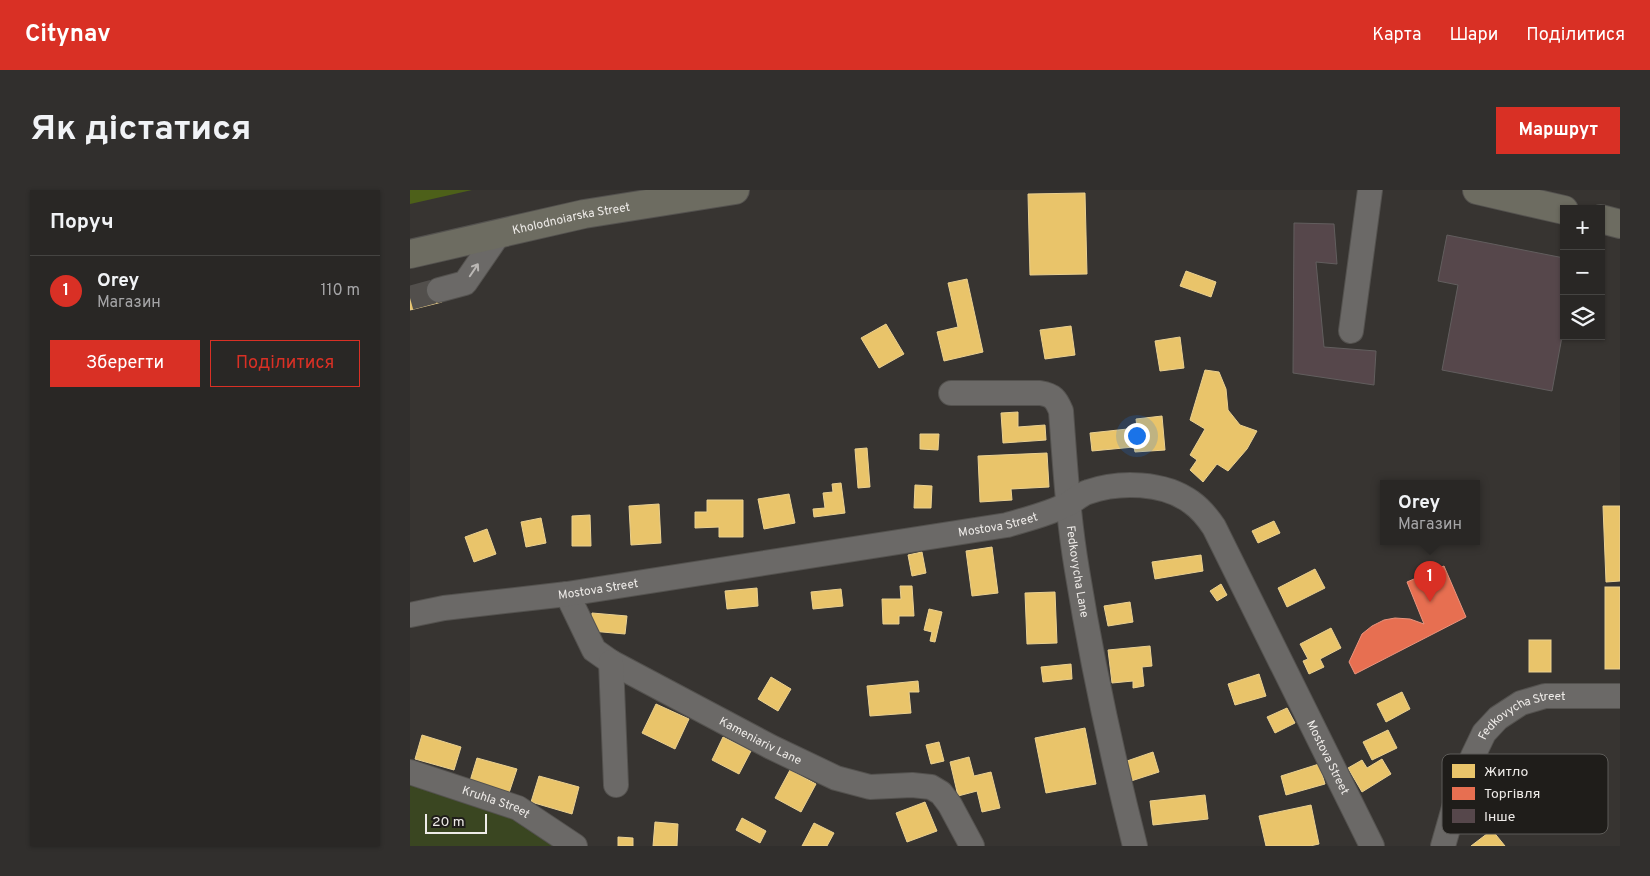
<!DOCTYPE html>
<html lang="uk">
<meta charset="utf-8">
<style>
:root{--surface:#292725;--page:#312f2d;--text:#f1f3f6;--muted:#a5a5a7;--line:#454442;--accent:#d93025}
body{margin:0;font-family:Overpass,sans-serif;background:var(--page);color:var(--text)}
.controls{position:absolute;right:15px;top:15px;display:grid;overflow:hidden;border-radius:0px;box-shadow:0 1px 4px #0004}
.controls button{width:45px;height:45px;display:grid;place-items:center;padding:0;border:0;border-bottom:1px solid var(--line);background:var(--surface);color:var(--text);font:25px sans-serif}
.scale{position:absolute;left:15px;bottom:12px;width:62px;box-sizing:border-box;padding-left:5px;border:2px solid #eeebe8;border-top:0;font-size:14px;line-height:18px;white-space:nowrap;color:#eeebe8;-webkit-text-stroke:4px #1f1d1a;paint-order:stroke}
.you{position:absolute;left:726px;top:245px;width:18px;height:18px;margin:-12px;border:4px solid #fff;border-radius:50%;background:#1a73e8;box-shadow:0 0 0 8px #1a73e833}
.badge{display:grid;place-items:center;width:32px;height:32px;border-radius:50%;background:var(--accent);color:#fff;font-size:16px;font-weight:700}
.pin{position:absolute;translate:-50% -41px;filter:drop-shadow(0 1px 2px #0008)}
.pin::after{content:'';position:absolute;top:26px;width:18px;height:15px;background:inherit;clip-path:polygon(0 0,100% 0,50% 100%)}
.popup{position:absolute;left:970px;top:290px;width:100px;height:65px;box-sizing:border-box;display:grid;place-content:center;border-radius:0px;background:var(--surface);filter:drop-shadow(0 1px 4px #0005);font-size:16px;white-space:nowrap;color:var(--muted)}
.popup b{font-size:19px;color:var(--text)}
.popup::after{content:'';position:absolute;left:50%;top:100%;margin-left:-10px;border:10px solid transparent;border-top-color:var(--surface)}
.list{margin:0;padding:0;list-style:none}
h2{display:flex;justify-content:space-between;align-items:center;height:65px;margin:0;padding:0 20px;font-size:21px}
h2 small{font-size:16px;font-weight:400;color:var(--muted)}
.list li{display:grid;grid-template-columns:32px 1fr auto;gap:15px;align-items:center;box-sizing:border-box;height:70px;padding:0 20px;border-top:1px solid var(--line)}
.list b{display:block;font-size:19px;white-space:nowrap}
.list p{margin:0;font-size:16px;white-space:nowrap;color:var(--muted)}
.list em{font-size:16px;font-style:normal;color:var(--muted)}
.actions{display:flex;gap:10px;padding:15px 20px}
.actions a{flex:1;padding:11px 0;border:1px solid var(--accent);border-radius:0px;text-align:center;font-size:18px;color:var(--accent)}
.actions .main{background:var(--accent);color:#fff}
.icon{flex:none;width:28px;height:28px;fill:none;stroke:currentColor;stroke-width:2;stroke-linecap:round;stroke-linejoin:round}
.map{position:relative;flex:none;width:1210px;height:656px;overflow:hidden;border-radius:0px}
header{display:flex;align-items:center;gap:30px;box-sizing:border-box;height:70px;padding:0 25px;background:var(--accent);color:#fff}
header strong{font-size:24px}
nav{display:flex;gap:28px;margin-inline-start:auto;font-size:18px}
.intro{display:flex;align-items:center;justify-content:space-between;box-sizing:border-box;height:120px;padding:0 30px}
h1{margin:0;font-size:35px}
.button{padding:12px 22px;border-radius:0px;background:var(--accent);color:#fff;font-size:18px;font-weight:700}
main{display:flex;gap:30px;padding:0 30px}
aside{flex:1;background:var(--surface);border-radius:0px;box-shadow:0 1px 4px #0004}
.map>svg:first-child{display:block}
.green{fill:#3a4621}
.forest{fill:#4d6019}
.homes{fill:#e9c46a;stroke:#ead090}
.shops{fill:#e76f51;stroke:#e9947e}
.building{fill:#56474b;stroke:#625e5e}
.lines{fill:none;stroke-linecap:round;stroke-linejoin:round}
.minor-tunnel{stroke:#524f4c;stroke-width:24;stroke-dasharray:24 12;stroke-linecap:butt}
.minor-casing{stroke:#54524f;stroke-width:26}
.major-casing{stroke:#54524f;stroke-width:30}
.minor{stroke:#6b6967;stroke-width:24}
.major{stroke:#6d6c61;stroke-width:28}
.oneway{stroke:#bab7b4}
.labels{text-anchor:middle;stroke-width:5;stroke-linejoin:round;paint-order:stroke}
.street-label{font-size:12px;fill:#eeebe8;stroke:#1f1d1a}
.key{fill:#1f1d1a;stroke:#5d5b58;stroke-width:1}
.key-label{font-size:14px;fill:#eeebe8}
</style>
<header>
<strong>Citynav</strong>
<nav><a>Карта</a><a>Шари</a><a>Поділитися</a></nav>
</header>
<div class="intro"><h1>Як дістатися</h1><a class="button">Маршрут</a></div>
<main>
<aside>
<h2>Поруч<small></small></h2>
<ul class="list">
<li><span class="badge">1</span><div><b>Orey</b><p>Магазин</p></div><em>110 m</em></li>
</ul>
<div class="actions"><a class="main">Зберегти</a><a>Поділитися</a></div>
</aside>
<div class="map">
<svg width="1210" height="656" viewBox="0 0 1210 656">
<rect width="100%" height="100%" fill="#373431"/>
<polygon class="green" points="0,588 106,623 156,656 0,656"/>
<polygon class="forest" points="0,0 62,0 0,14"/>
<g class="homes">
<polygon points="675,3 677,84 620,85 618,4"/>
<polygon points="776,81 806,92 801,107 770,96"/>
<polygon points="557,89 573,162 534,171 527,142 548,137 538,93"/>
<polygon points="27,92 32,112 0,120 0,98"/>
<polygon points="476,134 494,164 469,178 451,148"/>
<polygon points="661,136 665,165 635,169 630,140"/>
<polygon points="770,147 774,178 750,181 745,151"/>
<polygon points="795,180 809,182 816,199 818,220 830,235 847,241 837,259 818,281 807,274 793,292 780,280 787,270 780,265 795,239 780,230"/>
<polygon points="608,222 608,237 635,235 636,250 593,253 591,223"/>
<polygon points="752,226 755,260 725,262 724,257 682,261 680,243 727,238 726,229"/>
<polygon points="510,244 529,244 528,260 510,259"/>
<polygon points="457,258 460,297 448,298 445,259"/>
<polygon points="637,263 639,297 601,299 602,310 570,312 568,266"/>
<polygon points="431,293 435,323 404,327 403,319 415,318 413,303 423,302 422,294"/>
<polygon points="505,295 522,296 521,318 504,318"/>
<polygon points="379,304 385,333 354,339 348,309"/>
<polygon points="297,310 333,310 333,347 309,347 309,337 285,338 285,322 297,322"/>
<polygon points="249,314 251,353 221,355 219,316"/>
<polygon points="1193,316 1210,316 1210,391 1196,392"/>
<polygon points="180,325 181,356 162,356 162,326"/>
<polygon points="131,328 136,353 116,357 111,332"/>
<polygon points="864,331 870,343 848,353 842,341"/>
<polygon points="77,339 86,364 64,372 55,347"/>
<polygon points="582,357 588,403 562,406 556,361"/>
<polygon points="512,362 516,383 502,386 498,365"/>
<polygon points="791,365 793,381 745,389 742,372"/>
<polygon points="905,379 915,398 877,417 868,398"/>
<polygon points="811,394 817,405 807,411 800,401"/>
<polygon points="490,396 502,396 504,426 489,426 489,434 473,434 472,409 491,409"/>
<rect x="1195" y="397" width="15" height="82"/>
<polygon points="347,398 348,416 317,419 315,401"/>
<polygon points="431,399 433,416 403,419 401,402"/>
<polygon points="645,402 647,453 617,454 615,403"/>
<polygon points="720,412 723,432 698,436 694,416"/>
<polygon points="519,419 532,422 525,452 520,451 522,442 514,440"/>
<polygon points="182,423 217,426 215,444 181,441"/>
<polygon points="921,438 931,458 910,469 914,477 899,484 893,471 898,469 890,454"/>
<rect x="1119" y="450" width="22" height="32"/>
<polygon points="740,456 742,476 732,477 734,496 723,498 723,491 702,493 698,460"/>
<polygon points="661,474 662,489 633,492 631,477"/>
<polygon points="849,484 856,506 825,515 818,494"/>
<polygon points="361,487 381,499 368,521 348,509"/>
<polygon points="508,491 509,502 499,502 501,523 460,526 457,496"/>
<polygon points="992,502 1000,519 976,532 967,514"/>
<polygon points="246,514 279,529 265,559 232,543"/>
<polygon points="877,518 885,533 865,543 857,527"/>
<polygon points="675,538 686,594 636,603 625,548"/>
<polygon points="978,540 987,558 962,570 953,552"/>
<polygon points="12,545 51,557 44,580 5,569"/>
<polygon points="313,547 341,561 329,584 302,570"/>
<polygon points="529,552 534,571 521,574 516,555"/>
<polygon points="743,562 749,582 721,591 714,572"/>
<polygon points="559,567 564,586 581,582 590,618 572,622 567,601 548,606 540,572"/>
<polygon points="67,568 107,579 99,603 60,591"/>
<polygon points="972,569 981,584 952,602 938,578 952,570 957,578"/>
<polygon points="909,574 915,594 876,605 871,586"/>
<polygon points="380,580 406,594 391,622 365,608"/>
<polygon points="129,586 169,597 162,624 121,612"/>
<polygon points="795,605 798,629 743,635 740,611"/>
<polygon points="515,612 527,641 497,652 486,623"/>
<polygon points="901,615 909,654 900,656 856,656 849,626"/>
<polygon points="332,628 356,641 350,653 326,640"/>
<polygon points="245,632 268,634 267,656 243,656"/>
<polygon points="404,633 424,643 417,656 392,656"/>
<polygon points="1082,640 1095,656 1061,656"/>
<polygon points="208,647 223,648 223,656 208,656"/>
</g>
<polygon class="shops" points="1034,376 1056,427 945,484 939,472 952,444 962,436 974,430 985,428 1000,429 1014,434 997,392"/>
<g class="building">
<polygon points="884,33 924,34 927,74 906,72 914,157 966,161 964,195 883,183"/>
<polygon points="1037,45 1154,68 1154,136 1142,201 1032,180 1048,95 1028,91"/>
</g>
<g class="lines">
<polyline class="minor-tunnel" points="0,108 29,100"/>
<defs>
<g id="minor">
<polyline points="29,100 55,93 88,45"/>
<polyline points="941,141 960,0"/>
<path id="s1" d="M541 203H630C643 205 646 209 651 221 655 274 658 327 667 380 682 473 702 565 725 656"/>
<path id="s2" d="M157 404 184 460 201 472 361 557 426 588 460 597 502 595 521 597 531 603 540 615 562 656"/>
<path id="s3" d="M0 425 34 418 157 404 597 335C617 329 639 324 658 314 665 310 671 304 678 302 709 291 754 292 781 312 791 319 798 328 804 337L962 656"/>
<polyline points="201,472 206,595"/>
<path id="s4" d="M0 582 108 618 165 656"/>
<path id="s5" d="M1033 656 1045 614 1063 566 1074 543 1088 528 1111 513 1135 506H1210"/>
</g>
<g id="major">
<polyline points="1067,0 1154,20"/>
<polyline points="1191,29 1210,34"/>
<path id="s6" d="M0 64 174 24 325 0"/>
</g>
</defs>
<use href="#minor" class="minor-casing"/>
<use href="#major" class="major-casing"/>
<use href="#minor" class="minor"/>
<use href="#major" class="major"/>
</g>
<defs><path id="oneway-shaft" d="M-6 0H5M1.5-3L5.5 0L1.5 3" fill="none" stroke-width="1.6" stroke-linecap="round" stroke-linejoin="round" transform="scale(1.25)"/></defs>
<use class="oneway" href="#oneway-shaft" transform="translate(64 80) rotate(-56)"/>
<g class="labels">
<g class="street-label">
<text dy="4" stroke="none"><textPath href="#s6" startOffset="165">Kholodnoiarska Street</textPath></text>
<text dy="4" stroke="none"><textPath href="#s3" startOffset="595">Mostova Street</textPath></text>
<text dy="4" stroke="none"><textPath href="#s1" startOffset="280">Fedkovycha Lane</textPath></text>
<text dy="4" stroke="none"><textPath href="#s3" startOffset="190">Mostova Street</textPath></text>
<text dy="4" stroke="none"><textPath href="#s5" startOffset="164">Fedkovycha Street</textPath></text>
<text dy="4" stroke="none"><textPath href="#s2" startOffset="252">Kameniariv Lane</textPath></text>
<text dy="4" stroke="none"><textPath href="#s3" startOffset="1090">Mostova Street</textPath></text>
<text dy="4" stroke="none"><textPath href="#s4" startOffset="91">Kruhla Street</textPath></text>
</g>
</g>
<rect x="1032" y="564" width="166" height="80" rx="8" class="key"/>
<rect x="1042" y="574" width="23" height="14" fill="#e9c46a"/>
<rect x="1042" y="597" width="23" height="13" fill="#e76f51"/>
<rect x="1042" y="619" width="23" height="14" fill="#56474b"/>
<g class="key-label">
<text x="1074" y="586">Житло</text>
<text x="1074" y="608">Торгівля</text>
<text x="1074" y="631">Інше</text>
</g>
</svg>
<div class="controls">
<button>+</button>
<button>−</button>
<button><svg class="icon" aria-label="layers" viewBox="0 0 24 24"><path d="M12 4l9 5-9 5-9-5zM3 14l9 5 9-5"/></svg></button>
</div>
<div class="scale">20 m</div>
<div class="you"></div>
<div class="pin badge" style="left:1020px;top:412px">1</div>
<div class="popup"><b>Orey</b>Магазин</div>
</div>
</main>
